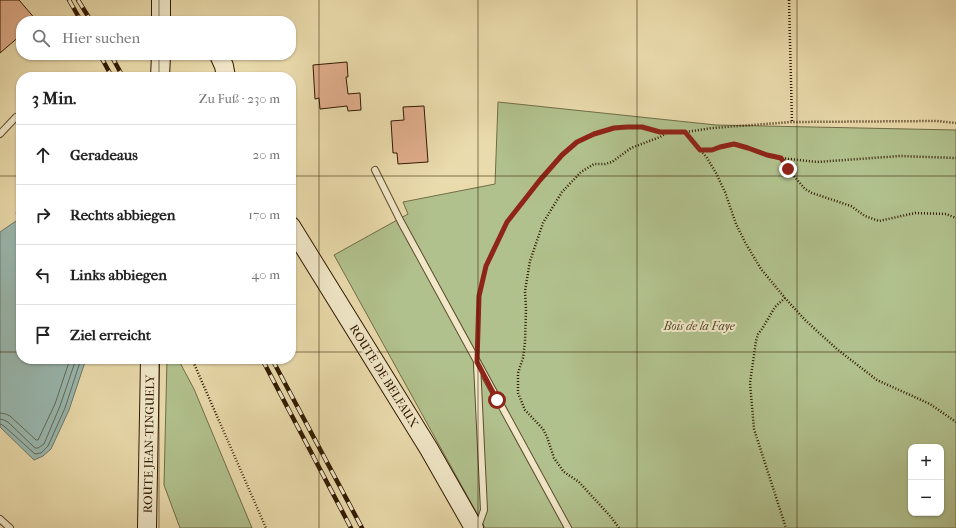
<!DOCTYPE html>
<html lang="de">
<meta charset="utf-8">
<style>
:root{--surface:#fff;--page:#f6f6f6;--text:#222;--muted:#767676;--line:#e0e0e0}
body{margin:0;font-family:"IM FELL French Canon",serif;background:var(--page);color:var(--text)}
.controls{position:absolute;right:12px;bottom:12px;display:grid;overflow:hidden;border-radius:8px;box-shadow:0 1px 3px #0004}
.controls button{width:36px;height:36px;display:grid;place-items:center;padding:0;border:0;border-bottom:1px solid var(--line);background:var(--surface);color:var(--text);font:20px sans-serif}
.stop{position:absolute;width:12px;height:12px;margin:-9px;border:3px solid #8f2418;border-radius:50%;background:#fff}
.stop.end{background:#8f2418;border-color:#fff;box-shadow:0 1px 4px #0008}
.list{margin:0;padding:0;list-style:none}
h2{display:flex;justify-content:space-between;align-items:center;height:52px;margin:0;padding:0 16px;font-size:17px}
h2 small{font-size:13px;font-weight:400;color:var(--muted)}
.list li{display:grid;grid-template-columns:26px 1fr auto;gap:12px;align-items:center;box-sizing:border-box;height:60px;padding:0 16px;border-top:1px solid var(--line)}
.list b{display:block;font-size:15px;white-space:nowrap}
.list em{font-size:13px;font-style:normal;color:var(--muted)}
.icon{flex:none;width:22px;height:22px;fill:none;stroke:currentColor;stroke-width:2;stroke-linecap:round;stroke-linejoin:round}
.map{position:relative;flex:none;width:956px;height:528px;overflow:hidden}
.search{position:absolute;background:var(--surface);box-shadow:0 1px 3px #0004;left:16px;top:16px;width:280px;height:44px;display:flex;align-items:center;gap:10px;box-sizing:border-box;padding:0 14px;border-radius:16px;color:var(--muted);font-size:15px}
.panel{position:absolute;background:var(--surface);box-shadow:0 1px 3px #0004;left:16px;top:72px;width:280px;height:292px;border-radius:16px}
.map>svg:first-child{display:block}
.green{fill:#b1c18d;stroke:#716d46;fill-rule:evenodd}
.water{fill:#99b9b1;stroke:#6f796a}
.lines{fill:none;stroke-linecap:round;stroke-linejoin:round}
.shore{stroke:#656958;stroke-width:1}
.building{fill:#e0ad8b;stroke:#311900}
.lane-casing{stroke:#5f4a2b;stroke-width:8}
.secondary-casing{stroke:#311900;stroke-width:20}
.path{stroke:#311900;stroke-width:2.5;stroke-dasharray:1 2;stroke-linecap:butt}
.lane{stroke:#f1e8c9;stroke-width:6}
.secondary{stroke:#f1e8c9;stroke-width:18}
.rail-casing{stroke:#311900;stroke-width:4.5}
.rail{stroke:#f1e8c9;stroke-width:3;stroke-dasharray:9;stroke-linecap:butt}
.route{stroke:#8f2418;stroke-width:5}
.grid{fill:none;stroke:#311900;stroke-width:1;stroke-opacity:0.55}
.labels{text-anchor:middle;stroke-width:4;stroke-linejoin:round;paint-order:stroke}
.park-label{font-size:12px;font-style:italic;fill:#574b2a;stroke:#f1e8c9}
.street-label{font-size:12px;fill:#311900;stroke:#f1e8c9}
</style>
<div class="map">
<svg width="956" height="528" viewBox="0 0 956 528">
<rect width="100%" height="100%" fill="#eadbac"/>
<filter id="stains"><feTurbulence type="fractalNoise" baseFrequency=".005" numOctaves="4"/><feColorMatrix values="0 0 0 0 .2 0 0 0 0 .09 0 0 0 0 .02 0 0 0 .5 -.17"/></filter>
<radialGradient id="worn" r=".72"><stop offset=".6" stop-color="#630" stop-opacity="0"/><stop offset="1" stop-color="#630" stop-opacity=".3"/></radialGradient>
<g class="green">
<path d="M498 102 716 125 956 130V528H485L334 255 408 214 403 202 495 184ZM911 447H941V513H911Z"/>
<polygon points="167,359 178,359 194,389 252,528 180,528 164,485"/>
</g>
<polygon class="water" points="21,205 21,359 86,359 69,410 51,449 43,456 34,460 0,427 0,232 19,219 16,213"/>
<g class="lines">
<g class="shore">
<polyline points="0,413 6,414 10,416 36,440 38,440 55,404 70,359"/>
<polyline points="0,419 4,420 8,422 35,448 38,448 44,444 60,406 76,359"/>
<polyline points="0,424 4,426 35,454 41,453 48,446 65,408 81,359"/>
</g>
</g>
<g class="building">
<polygon points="0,0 19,0 37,21 21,21 21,35 0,53"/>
<polygon points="347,62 348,77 346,77 348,94 360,93 361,110 348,111 347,106 320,109 319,98 315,99 313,65"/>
<polygon points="424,106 428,162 398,164 397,153 393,153 391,121 404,120 403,107"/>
</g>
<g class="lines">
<defs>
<g id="lane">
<polyline points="0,134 16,117"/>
<polyline points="375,170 401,222 568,528"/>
<polyline points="477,364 484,510 478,527"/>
<polyline points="0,519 10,528"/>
</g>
<g id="secondary">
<polyline points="161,0 161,21"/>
<polyline points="219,55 224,66 226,77"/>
<polyline points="160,77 161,55"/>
<polyline points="291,226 429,449 474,528"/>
<polyline points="147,528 150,359"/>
</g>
</defs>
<use href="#lane" class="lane-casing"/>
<use href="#secondary" class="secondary-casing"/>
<g class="path">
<polyline points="789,0 792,122"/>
<polyline points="686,132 712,128 792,122 937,121 956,123"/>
<polyline points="701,150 712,150 720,147 734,144 748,148 767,155 781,158 817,162 900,156 956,158"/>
<polyline points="782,159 788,169 805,189 812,193 851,206 865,216 879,221 915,213 946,214 956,218"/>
<polyline points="785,298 775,307 762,329 758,334 756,341 750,383 754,429 786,528"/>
<polyline points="478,340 479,296 486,266 507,222 540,180 562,155 577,142 593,133 614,128 627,127 642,127 660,132 685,132 707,158 716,173 725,192 736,224 746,244 761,269 785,298 806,321 838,350 877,380 930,404 956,422"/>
<polyline points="192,359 266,528"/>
<polyline points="619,528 611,517 579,482 564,472 554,458 547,437 543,429 525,410 518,393 518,373 523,358 525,342 526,309 525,291 530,261 543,223 562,192 581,172 594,164 605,164 612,162 631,148 660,137 666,133"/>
</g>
<use href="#lane" class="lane"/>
<use href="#secondary" class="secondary"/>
<defs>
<g id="rail">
<polyline points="69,0 81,21"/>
<polyline points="78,0 91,21"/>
<polyline points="100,55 112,77"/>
<polyline points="111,55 123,77"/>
<polyline points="262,359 351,528"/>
<polyline points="272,359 362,528"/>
</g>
</defs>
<use href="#rail" class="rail-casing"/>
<use href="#rail" class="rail"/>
</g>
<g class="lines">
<polyline class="route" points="497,400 477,362 479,296 486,266 507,222 540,180 562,155 577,142 594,134 614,128 627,127 642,127 660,132 685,132 700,150 712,150 720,147 734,144 748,148 767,155 781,158 788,169"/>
</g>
<path class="grid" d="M159 0V21M319 0V528M478 0V528M637 0V528M797 0V528M159 55V77M0 176H21M291 176H956M0 352H21M291 352H956M159 359V528"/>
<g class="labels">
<g class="park-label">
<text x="699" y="330">Bois de la Faye</text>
</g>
<g class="street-label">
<text transform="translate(384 376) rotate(58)" y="4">ROUTE DE BELFAUX</text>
<text transform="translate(149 444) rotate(-89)" y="4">ROUTE JEAN-TINGUELY</text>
</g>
</g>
<rect width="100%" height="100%" filter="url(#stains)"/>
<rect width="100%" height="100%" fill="url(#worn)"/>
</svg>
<div class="controls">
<button>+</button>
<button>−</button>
</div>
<div class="stop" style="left:497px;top:400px"></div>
<div class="stop end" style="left:788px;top:169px"></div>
<div class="search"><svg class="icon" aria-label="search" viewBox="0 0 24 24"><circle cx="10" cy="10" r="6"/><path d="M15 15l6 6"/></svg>Hier suchen</div>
<section class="panel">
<h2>3 Min.<small>Zu Fuß · 230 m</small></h2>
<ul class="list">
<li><svg class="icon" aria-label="ahead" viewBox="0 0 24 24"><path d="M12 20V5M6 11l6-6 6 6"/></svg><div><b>Geradeaus</b></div><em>20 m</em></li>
<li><svg class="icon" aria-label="right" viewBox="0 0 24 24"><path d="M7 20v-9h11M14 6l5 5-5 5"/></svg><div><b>Rechts abbiegen</b></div><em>170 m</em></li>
<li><svg class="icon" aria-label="left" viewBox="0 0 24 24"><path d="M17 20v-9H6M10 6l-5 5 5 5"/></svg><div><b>Links abbiegen</b></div><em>40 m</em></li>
<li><svg class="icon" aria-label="arrive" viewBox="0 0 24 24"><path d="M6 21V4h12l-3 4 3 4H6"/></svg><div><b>Ziel erreicht</b></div></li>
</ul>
</section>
</div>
